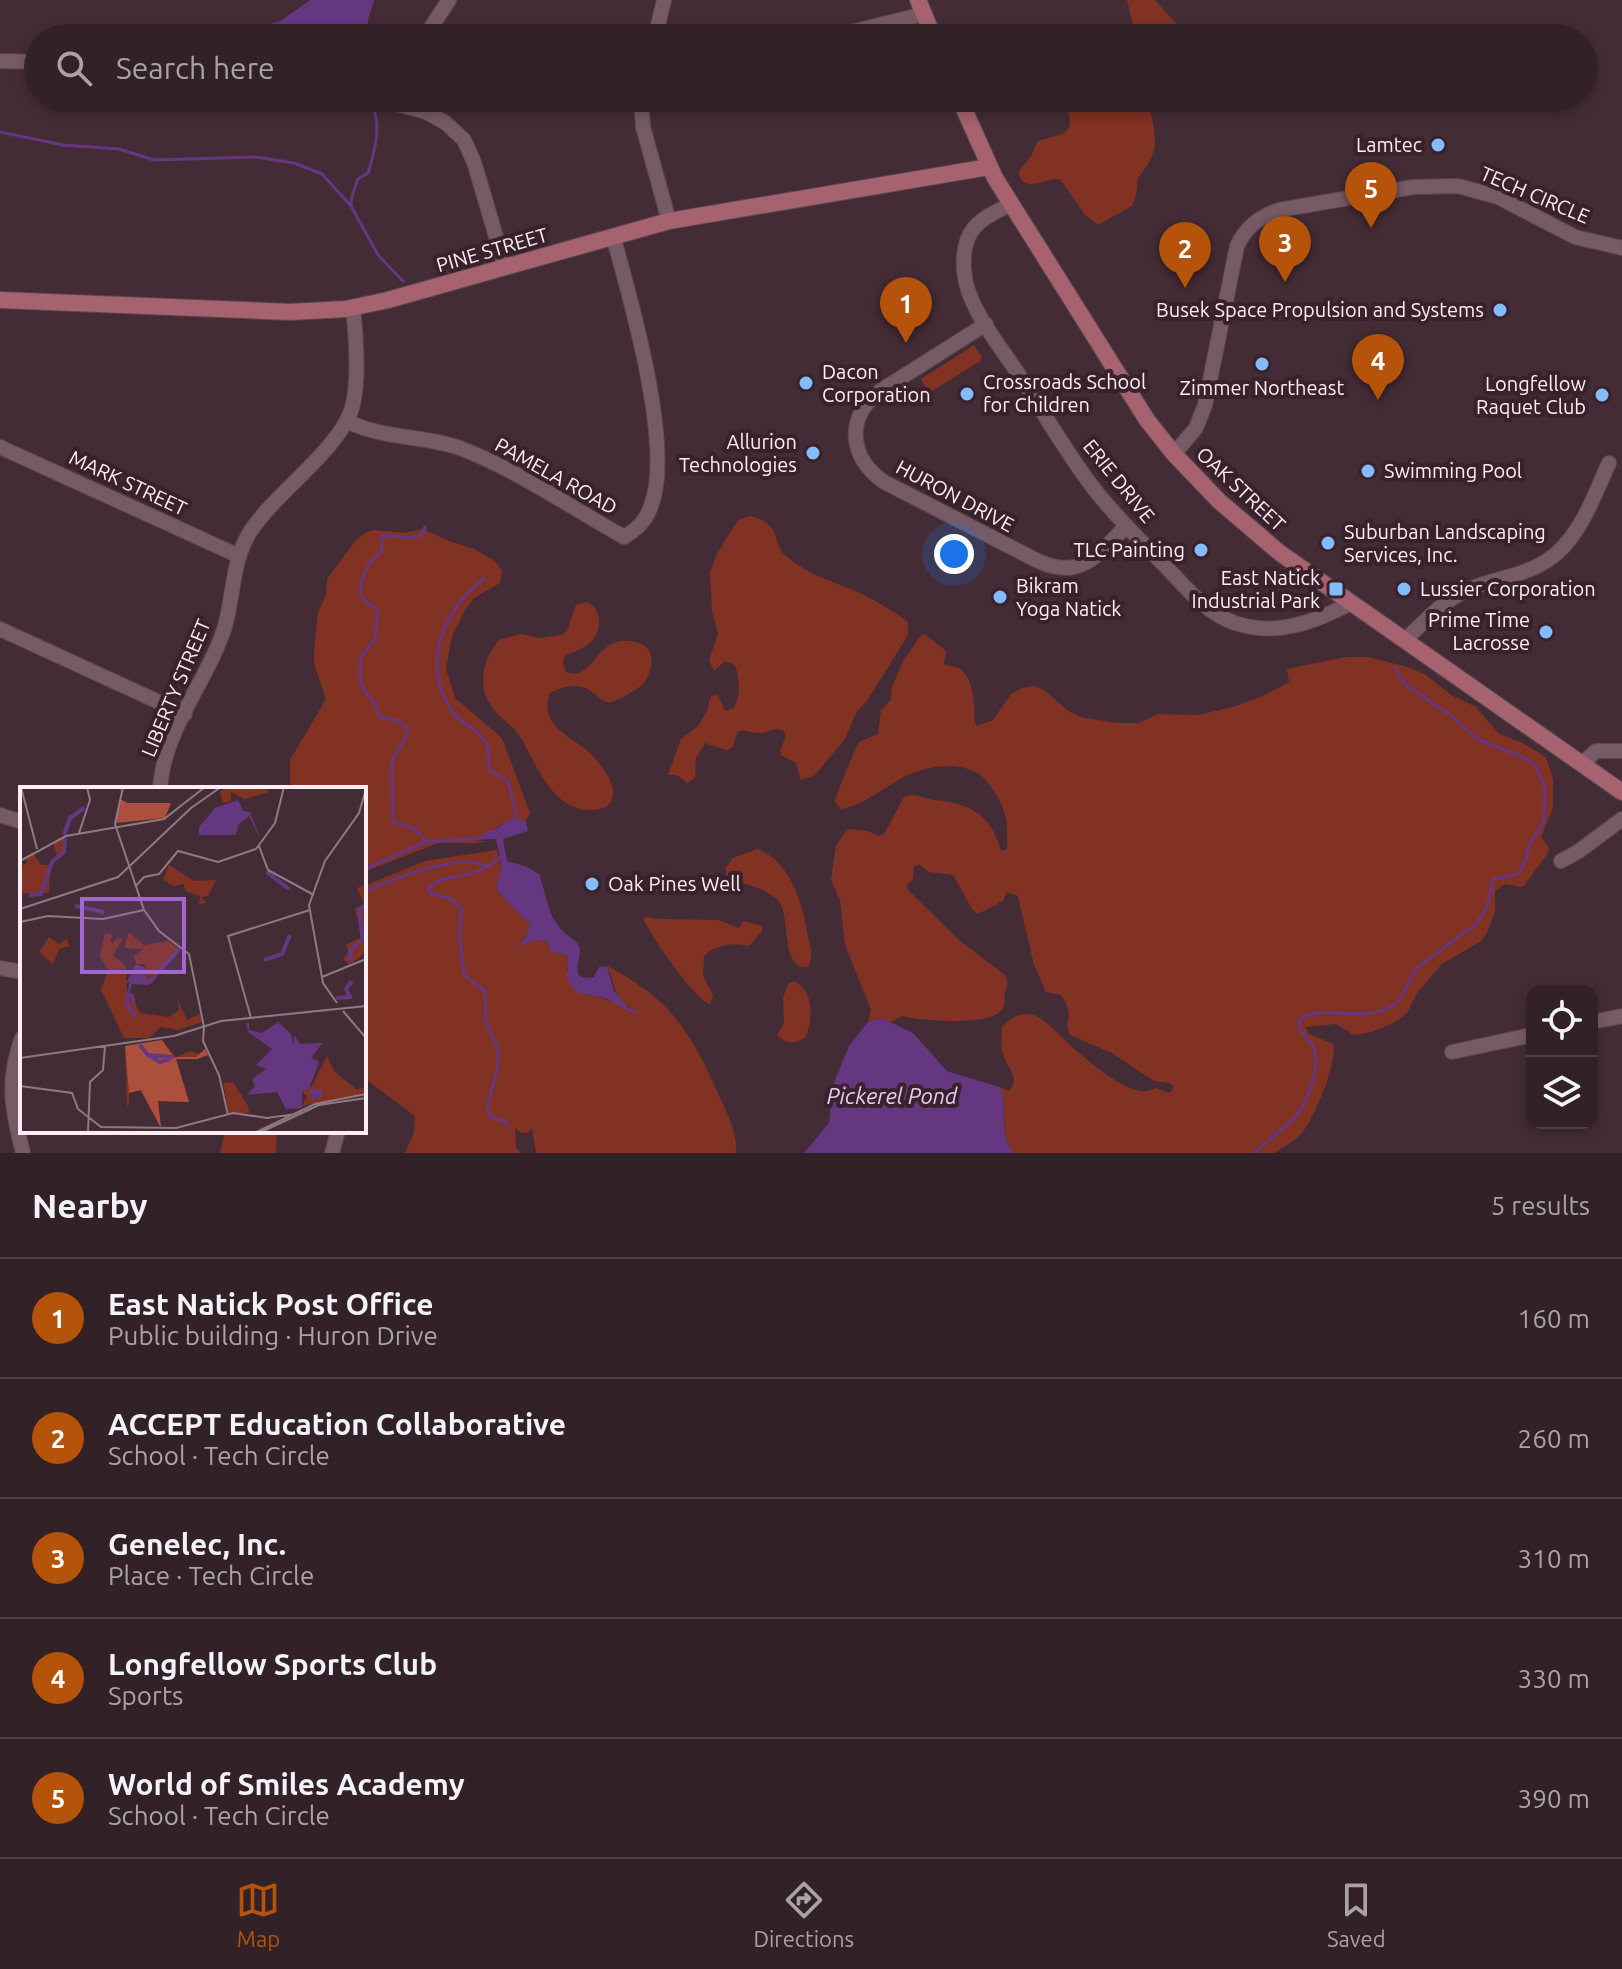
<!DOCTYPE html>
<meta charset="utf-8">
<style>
:root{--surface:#332128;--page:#3e2e34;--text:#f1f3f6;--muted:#a9a3a8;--line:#4e3e45;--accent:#b45309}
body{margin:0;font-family:Ubuntu,sans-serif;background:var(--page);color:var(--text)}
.controls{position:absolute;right:24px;bottom:24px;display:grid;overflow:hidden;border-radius:16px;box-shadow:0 4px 12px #0003}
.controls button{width:72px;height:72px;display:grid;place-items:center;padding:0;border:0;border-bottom:2px solid var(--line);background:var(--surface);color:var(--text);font:40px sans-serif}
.you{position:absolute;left:954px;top:554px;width:28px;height:28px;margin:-20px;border:6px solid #fff;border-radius:50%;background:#1a73e8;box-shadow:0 0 0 12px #1a73e833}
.badge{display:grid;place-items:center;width:52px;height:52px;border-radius:50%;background:var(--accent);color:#fff;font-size:26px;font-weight:700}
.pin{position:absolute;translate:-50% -66px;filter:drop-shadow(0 2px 4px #0008)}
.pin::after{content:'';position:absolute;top:42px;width:28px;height:24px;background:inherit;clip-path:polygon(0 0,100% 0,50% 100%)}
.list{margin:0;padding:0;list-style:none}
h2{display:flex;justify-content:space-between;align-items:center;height:104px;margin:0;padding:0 32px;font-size:34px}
h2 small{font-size:26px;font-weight:400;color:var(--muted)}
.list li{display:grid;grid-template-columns:52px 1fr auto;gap:24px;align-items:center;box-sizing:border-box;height:120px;padding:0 32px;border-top:2px solid var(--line)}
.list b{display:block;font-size:30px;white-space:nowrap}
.list p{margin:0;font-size:26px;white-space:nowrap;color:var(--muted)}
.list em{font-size:26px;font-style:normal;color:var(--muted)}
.icon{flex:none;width:44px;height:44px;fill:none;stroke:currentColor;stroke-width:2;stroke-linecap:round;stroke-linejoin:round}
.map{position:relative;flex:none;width:1622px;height:1153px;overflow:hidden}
.search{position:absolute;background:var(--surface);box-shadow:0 4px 12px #0003;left:24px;right:24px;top:24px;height:88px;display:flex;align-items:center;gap:20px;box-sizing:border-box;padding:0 28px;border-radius:44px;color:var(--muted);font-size:30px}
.sheet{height:704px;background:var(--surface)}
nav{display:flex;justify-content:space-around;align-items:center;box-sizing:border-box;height:112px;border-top:2px solid var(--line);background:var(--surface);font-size:22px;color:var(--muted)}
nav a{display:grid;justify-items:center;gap:4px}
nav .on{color:var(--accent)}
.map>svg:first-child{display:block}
.green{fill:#823223}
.water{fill:#663781}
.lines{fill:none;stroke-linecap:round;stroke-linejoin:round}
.stream{stroke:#663781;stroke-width:3}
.minor-casing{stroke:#5d4851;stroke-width:16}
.major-casing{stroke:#5d4851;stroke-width:18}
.minor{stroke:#765b66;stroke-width:14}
.major{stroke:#a6626e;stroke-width:16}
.poi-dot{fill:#82bcfa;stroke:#39222c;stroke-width:3}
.labels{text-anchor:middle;stroke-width:8;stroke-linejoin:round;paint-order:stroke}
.poi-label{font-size:20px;fill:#feeef4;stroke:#39222c;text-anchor:end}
.street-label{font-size:20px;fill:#feeef4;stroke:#39222c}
.water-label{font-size:22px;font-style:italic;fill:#e5ccf5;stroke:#39222c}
.inset-river{fill:none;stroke:#663781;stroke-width:4}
.inset-road{fill:none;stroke:#8e7a82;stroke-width:2}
.view{fill:#a266cf;fill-opacity:0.15;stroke:#a266cf;stroke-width:4}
.inset-edge{fill:none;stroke:#feeef4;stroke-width:4}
</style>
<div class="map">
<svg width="1622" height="1153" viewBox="0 0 1622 1153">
<rect width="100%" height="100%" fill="#442c36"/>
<g class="green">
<polygon points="1127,0 1155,0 1180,28 1182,38 1136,38"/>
<path d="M1062 98H1148C1154 136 1164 146 1138 178L1136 196 1132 206 1098 225 1085 215 1060 179C1044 178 1021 195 1019 171L1031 156 1038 141C1066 133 1080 135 1062 98Z"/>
<polygon points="974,345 982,357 980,361 929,393 921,379"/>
<path d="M751 516C785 526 770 542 786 556 804 572 826 579 848 588 868 596 891 609 908 622V635L867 701 857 711 845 739 814 776 801 780 796 763 781 755 780 750 786 737 784 731C773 726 769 734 758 733 749 733 747 729 738 731L732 748 726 750 705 743 696 758 695 778 687 783 677 775H668L681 739 698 726 707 711 711 696 718 695 725 711 734 708C741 693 740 681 735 665L725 661 714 671 709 660 718 634 712 610 710 572 717 554 734 526 740 519Z"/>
<path d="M423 529 451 542 474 549 495 561 502 571 500 583 474 598 465 610 451 639 446 669 455 698 502 738 530 813 526 821H506L478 841H487C470 846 455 841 438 843L364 872V789H290V760L326 699 314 664V653L318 612 326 595 327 579 356 540 367 532 374 530 405 533Z"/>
<path d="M587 602C604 609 602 636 587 645 580 650 571 652 564 657L563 664 566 672C596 684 594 629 639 643 657 649 653 671 643 684 640 688 617 701 612 702 595 705 592 672 550 693 538 726 571 736 590 753 601 764 624 791 607 806 603 809 595 810 590 810 552 810 537 765 521 738 515 727 504 722 496 712 476 690 481 662 499 640L520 634 541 638 561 635 567 631 576 605Z"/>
<path d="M922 634 926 635 946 651 944 664C950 667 959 666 963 671 975 684 974 709 975 724L978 726 993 720 1011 694 1023 688 1034 686 1044 690 1067 710 1080 717 1117 723H1139L1158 714 1198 715 1233 707 1263 696 1289 682 1287 669 1346 657H1367L1408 667 1426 675 1451 695 1476 707 1499 734 1523 743 1546 757 1553 779V808L1541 837 1549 848 1548 853 1523 887 1505 884 1495 891V911L1487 933 1481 941 1442 964 1417 993 1407 1013 1395 1022 1372 1032 1354 1035 1336 1024 1305 1027 1309 1034 1333 1044C1339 1060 1313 1121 1301 1134 1294 1142 1283 1147 1274 1153H1013C997 1129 1010 1105 999 1087L1009 1091C1021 1078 1007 1068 1003 1054 1000 1046 1002 1036 1002 1027 1030 998 1047 1024 1068 1043 1083 1057 1119 1088 1140 1091 1146 1092 1151 1090 1157 1088L1168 1093 1172 1091 1173 1086 1169 1083 1154 1081 1112 1053 1070 1035C1062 1018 1077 1018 1061 995L1046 992 1034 965 1018 896 1007 892 1003 901 978 914 972 909 953 875 929 872 920 865 914 866 913 879 906 886 908 890 959 940 1005 975C1009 982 1007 985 1005 993 1004 999 1006 1006 1001 1011 987 1026 922 1021 902 1016L891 1022 881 1018 868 1022 871 1010 845 945 840 900 831 880 836 846 845 832 851 829 868 831 878 836 884 834 904 797C916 792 923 799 935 800 971 804 991 814 1001 851L1007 849C1008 819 1007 810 989 784 971 758 927 764 902 778 882 789 865 804 841 809L835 802C836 794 854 752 859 742L878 734 881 710 891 700 892 687 903 661Z"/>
<path d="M757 849C789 859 802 902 807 931 809 944 815 955 808 967 781 971 790 918 780 903 772 890 742 883 728 878L725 869 733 858Z"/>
<path d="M497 850 502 867 496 887 500 894 530 924V929L520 944 536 940 547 941 551 952 566 955 569 963 566 969 586 995C605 995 618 1007 637 1012 611 997 617 988 607 966 673 1000 692 1034 721 1100 729 1117 737 1133 736 1153H536L532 1128 528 1133H521L515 1128 516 1148 521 1153H405L414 1133 415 1116 364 1078V886L425 861Z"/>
<path d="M646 917 660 919 718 920 739 928 743 921 762 926V931L749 946C735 942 716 944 704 956L703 975 713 996 710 1004C694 999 650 935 643 918Z"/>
<path d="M794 981C815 991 813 1021 805 1038 792 1045 788 1043 777 1036L784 1022 783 997 789 983Z"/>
<polygon points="225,1131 277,1131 276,1153 220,1153"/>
</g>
<g class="water">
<polygon points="310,0 374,0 368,20 367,38 268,38 268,25 282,20"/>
<path d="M516 819 526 821 528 831 503 839 507 861 525 866 539 874C546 892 547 913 560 928 565 935 575 938 579 946 584 957 565 982 594 977L599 967 607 966 614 991 628 1007 640 1013 631 1012 605 998 575 992 567 979 568 959 566 955 551 952 547 941 536 940 518 946 526 936 530 924 500 894 496 887 502 866 496 839 469 840 498 828 506 821Z"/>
<path d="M882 1018 913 1033 947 1071 999 1087C1010 1102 996 1128 1013 1153H804L829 1123 833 1085 849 1046 868 1022Z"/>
</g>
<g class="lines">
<g class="stream">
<path d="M375 113C380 133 374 153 368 173L358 179C355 188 350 197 351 206L378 255 403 281"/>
<polyline points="0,132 63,145 119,149 154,160 256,157 294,163 322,174 351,206"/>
<path d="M425 527 422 535 409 538 382 535V551C370 562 368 562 363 578 357 598 361 599 378 610L375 639 361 657 360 679 364 691 373 700 380 717 396 720 407 728V734L392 761 393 822 415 829 427 842 473 839"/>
<path d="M485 578C444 609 422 659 449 707 458 723 476 727 485 741 491 750 487 760 490 771L508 781 516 813 512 824"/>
<path d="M501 857C495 862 487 868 478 871 463 878 439 875 428 889L430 893 451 899 462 908 459 935 464 974 472 982 485 991 486 1022 498 1049 497 1070 487 1107 491 1118 503 1120 509 1126"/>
<polyline points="364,869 426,842"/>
<path d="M364 892C391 880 460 852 486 866"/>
<path d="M1253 1153C1261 1147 1290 1123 1296 1116 1308 1102 1319 1069 1315 1051 1311 1037 1296 1035 1300 1019 1325 1003 1363 1024 1392 1006 1407 996 1407 978 1419 966L1475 925 1487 907 1493 879 1518 874 1526 859 1529 845 1544 822 1545 789 1536 766 1525 758 1477 739 1453 717 1410 688 1399 677 1396 667"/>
</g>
<defs>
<g id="minor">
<polyline points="424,38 449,0"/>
<polyline points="655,38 664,0"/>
<polyline points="827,38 924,14"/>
<polyline points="0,61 38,62"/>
<polyline points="375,98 426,112 446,123 464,140 474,162 505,267"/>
<polyline points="641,98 643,127 669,221"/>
<path d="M1012 204C979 219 961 229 964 271 967 307 998 343 1017 372 1044 413 1068 456 1098 494 1120 521 1145 545 1169 570 1188 590 1208 614 1235 623 1276 637 1315 622 1351 603"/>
<path d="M986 324 880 391C845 417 849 458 884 482L1038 561C1081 581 1099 554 1126 526"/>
<path d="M347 421C381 439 424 435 460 448 515 469 572 508 624 537 637 529 646 521 651 506 674 448 630 297 613 236"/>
<polyline points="0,447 239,556"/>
<path d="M1174 454 1196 428 1205 405 1237 246C1246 227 1259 217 1279 210L1413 187 1458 186 1498 197 1575 237 1622 248"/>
<polyline points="0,629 185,714"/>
<path d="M1405 640C1424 622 1443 601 1467 590 1497 577 1531 576 1557 553 1583 530 1595 493 1609 463"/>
<polyline points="1581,764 1596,751 1622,751"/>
<path d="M160 789C163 730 208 681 225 626 234 594 232 561 250 532 275 493 336 452 351 411 360 384 356 336 353 308"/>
<polyline points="0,815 22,822"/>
<polyline points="1561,861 1579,851 1622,819"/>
<polyline points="0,968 22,972"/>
<polyline points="1592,1022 1622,1016"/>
<path d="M22 1038C6 1082 12 1109 23 1153"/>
<polyline points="1452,1052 1532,1035"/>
<polyline points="332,1153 338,1131"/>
</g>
<g id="major">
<polyline points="918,0 934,38"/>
<polyline points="959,98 995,178 1147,420 1174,454 1219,501 1280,553 1622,792"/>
<polyline points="0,300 290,312 346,309 388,300 669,221 989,167"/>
</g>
</defs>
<use href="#minor" class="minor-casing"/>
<use href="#major" class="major-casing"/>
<use href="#minor" class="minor"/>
<use href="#major" class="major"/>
</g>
<g class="poi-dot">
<circle cx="1438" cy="145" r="8"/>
<circle cx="1500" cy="310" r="8"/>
<circle cx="1262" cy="364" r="8"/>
<circle cx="806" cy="383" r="8"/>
<circle cx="967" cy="394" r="8"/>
<circle cx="1602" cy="395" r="8"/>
<circle cx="813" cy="453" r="8"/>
<circle cx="1368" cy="471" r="8"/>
<circle cx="1328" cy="543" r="8"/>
<circle cx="1201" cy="550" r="8"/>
<rect x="1328" y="581" width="16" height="16" rx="4"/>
<circle cx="1404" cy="589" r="8"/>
<circle cx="1000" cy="597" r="8"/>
<circle cx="1546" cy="632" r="8"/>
<circle cx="592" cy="884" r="8"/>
</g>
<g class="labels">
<g class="poi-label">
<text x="1422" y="152">Lamtec</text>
<text x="1484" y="317">Busek Space Propulsion and Systems</text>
<text x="822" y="379" text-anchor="start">Dacon<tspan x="822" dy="23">Corporation</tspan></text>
<text x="983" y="389" text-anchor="start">Crossroads School<tspan x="983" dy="23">for Children</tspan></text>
<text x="1586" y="391">Longfellow<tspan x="1586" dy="23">Raquet Club</tspan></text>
<text x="1262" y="395" text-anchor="middle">Zimmer Northeast</text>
<text x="797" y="449">Allurion<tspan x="797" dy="23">Technologies</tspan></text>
<text x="1384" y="478" text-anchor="start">Swimming Pool</text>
<text x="1344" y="539" text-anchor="start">Suburban Landscaping<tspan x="1344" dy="23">Services, Inc.</tspan></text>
<text x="1185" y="557">TLC Painting</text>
<text x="1320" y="585">East Natick<tspan x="1320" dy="23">Industrial Park</tspan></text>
<text x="1016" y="593" text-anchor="start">Bikram<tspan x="1016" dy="23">Yoga Natick</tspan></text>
<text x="1420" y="596" text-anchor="start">Lussier Corporation</text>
<text x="1530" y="627">Prime Time<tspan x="1530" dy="23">Lacrosse</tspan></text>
<text x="608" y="891" text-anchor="start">Oak Pines Well</text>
</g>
<g class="street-label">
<text transform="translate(1535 195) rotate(23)" y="7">TECH CIRCLE</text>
<text transform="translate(492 250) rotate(-16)" y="7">PINE STREET</text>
<text transform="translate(556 476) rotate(29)" y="7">PAMELA ROAD</text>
<text transform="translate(1119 481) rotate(51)" y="7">ERIE DRIVE</text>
<text transform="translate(128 483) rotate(25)" y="7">MARK STREET</text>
<text transform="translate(1241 489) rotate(43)" y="7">OAK STREET</text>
<text transform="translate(955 496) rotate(28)" y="7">HURON DRIVE</text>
<text transform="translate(176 688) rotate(-67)" y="7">LIBERTY STREET</text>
</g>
<g class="water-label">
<text x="892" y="1104">Pickerel Pond</text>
</g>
</g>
<g transform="translate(20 787)">
<rect width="346" height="346" fill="#442c36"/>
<path d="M206 0H244L249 5 225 12 211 5V14L203 16 200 5ZM45 50 43 67 30 78 29 106H0V79L7 76 6 70 13 66 21 78H29L37 69 33 55ZM149 78 174 94 196 93 188 109 181 110 187 116 179 117 180 109 165 104 164 97 154 99 143 93ZM346 98V165L330 178 323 172 329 165 326 158 342 150 335 122 344 117 337 101ZM109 145 124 158 148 154 160 163 129 198 125 177H116L114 168 124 162 104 161ZM85 146 93 148 90 153 92 157 98 150 102 153 93 168 106 180 107 206 121 226 149 230 159 223 158 213 167 233 181 226 182 235 158 243 141 240 129 251H104L81 203 88 183 80 169ZM29 150 39 157 46 152 50 159 39 162 33 177 19 165ZM142 253 156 270 171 264 179 267 176 270 185 262 188 268 177 272H156L169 315 138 314 141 341 120 303 109 306V317L107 319 105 259ZM307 269 314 284 337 303 345 299 346 306 282 319 287 309 279 302 292 299ZM213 295 228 319 229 326H209L203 296Z" fill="#823223"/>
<path d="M100 12 108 16H151L145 31 96 36ZM142 253 154 271 160 270H176L185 262 188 268 177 272H156L169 315 138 314 141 341 121 303 109 306 105 259Z" fill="#ac4f3d"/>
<path d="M218 13 223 24 230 25 241 53 229 29 218 38 216 48H179V40L195 21ZM116 177 125 181 129 198 112 197 109 206 114 207 116 219 107 206 110 195 106 196ZM229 235V243L242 246 258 235 271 247 274 259V248L280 257 303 256 291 270 299 275 289 302H302V310L292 313 289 302 282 303V321L266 322 257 305 227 308 235 299 232 292 246 282 236 278 252 262 229 246 226 237Z" fill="#663781"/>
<path class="inset-river" d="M44 48 50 31 64 21M247 85 269 102M9 108 21 107 32 75 44 65 45 52M55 119 84 125M343 154 339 124 346 117M244 173 262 167 270 148M331 175 330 164 346 150M129 196 159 162M108 207 107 218 116 229M316 211 330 210 326 202 332 194M120 258 128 268 153 270M128 268 140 275 150 272"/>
<path class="inset-road" d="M1 0 17 62M95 37 103 0M95 37 124 123 139 144 169 167 184 240M59 46 70 13 67 0M239 59 248 83 294 108M0 74 46 49 144 32 185 0M115 100 124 90 139 87 158 64 198 75 236 62 255 36 264 0M0 122 98 90 171 21 201 0M0 135 28 129 83 132 124 123M302 190 346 172M317 216 303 196 289 118 305 74 339 26 346 2M323 224 346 251M231 231 208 149 290 123M184 240 183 254 199 288 208 328M0 271 154 249 201 234 346 219M0 299 52 306 58 322 81 340 156 341 213 326 247 331 276 327M68 346 70 295 83 283 85 259M234 346 295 317 346 307M239 346 299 318 346 311"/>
<path class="view" d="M62 112H164V185H62Z"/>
<rect width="346" height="346" class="inset-edge"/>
</g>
</svg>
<div class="controls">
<button><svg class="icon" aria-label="locate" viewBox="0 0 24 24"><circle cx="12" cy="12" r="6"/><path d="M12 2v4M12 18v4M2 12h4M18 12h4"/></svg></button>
<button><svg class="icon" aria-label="layers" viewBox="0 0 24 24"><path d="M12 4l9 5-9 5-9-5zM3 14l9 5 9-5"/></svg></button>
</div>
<div class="you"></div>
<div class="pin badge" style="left:906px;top:343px">1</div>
<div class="pin badge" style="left:1185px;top:288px">2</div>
<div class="pin badge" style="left:1285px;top:282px">3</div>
<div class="pin badge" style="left:1378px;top:400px">4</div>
<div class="pin badge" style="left:1371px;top:228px">5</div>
<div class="search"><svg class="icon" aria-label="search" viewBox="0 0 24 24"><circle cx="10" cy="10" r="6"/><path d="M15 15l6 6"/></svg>Search here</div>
</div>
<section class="sheet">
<h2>Nearby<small>5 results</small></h2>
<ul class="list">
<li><span class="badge">1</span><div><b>East Natick Post Office</b><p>Public building · Huron Drive</p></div><em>160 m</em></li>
<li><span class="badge">2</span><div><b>ACCEPT Education Collaborative</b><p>School · Tech Circle</p></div><em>260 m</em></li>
<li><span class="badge">3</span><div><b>Genelec, Inc.</b><p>Place · Tech Circle</p></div><em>310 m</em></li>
<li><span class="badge">4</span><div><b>Longfellow Sports Club</b><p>Sports</p></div><em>330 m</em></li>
<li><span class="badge">5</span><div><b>World of Smiles Academy</b><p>School · Tech Circle</p></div><em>390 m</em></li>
</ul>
</section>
<nav>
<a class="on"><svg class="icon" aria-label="map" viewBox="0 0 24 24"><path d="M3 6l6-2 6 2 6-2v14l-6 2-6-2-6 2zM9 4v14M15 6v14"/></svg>Map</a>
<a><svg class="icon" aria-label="directions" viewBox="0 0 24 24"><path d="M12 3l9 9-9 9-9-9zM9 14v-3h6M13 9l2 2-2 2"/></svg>Directions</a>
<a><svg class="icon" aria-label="saved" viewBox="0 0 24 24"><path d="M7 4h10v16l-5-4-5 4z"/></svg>Saved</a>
</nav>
